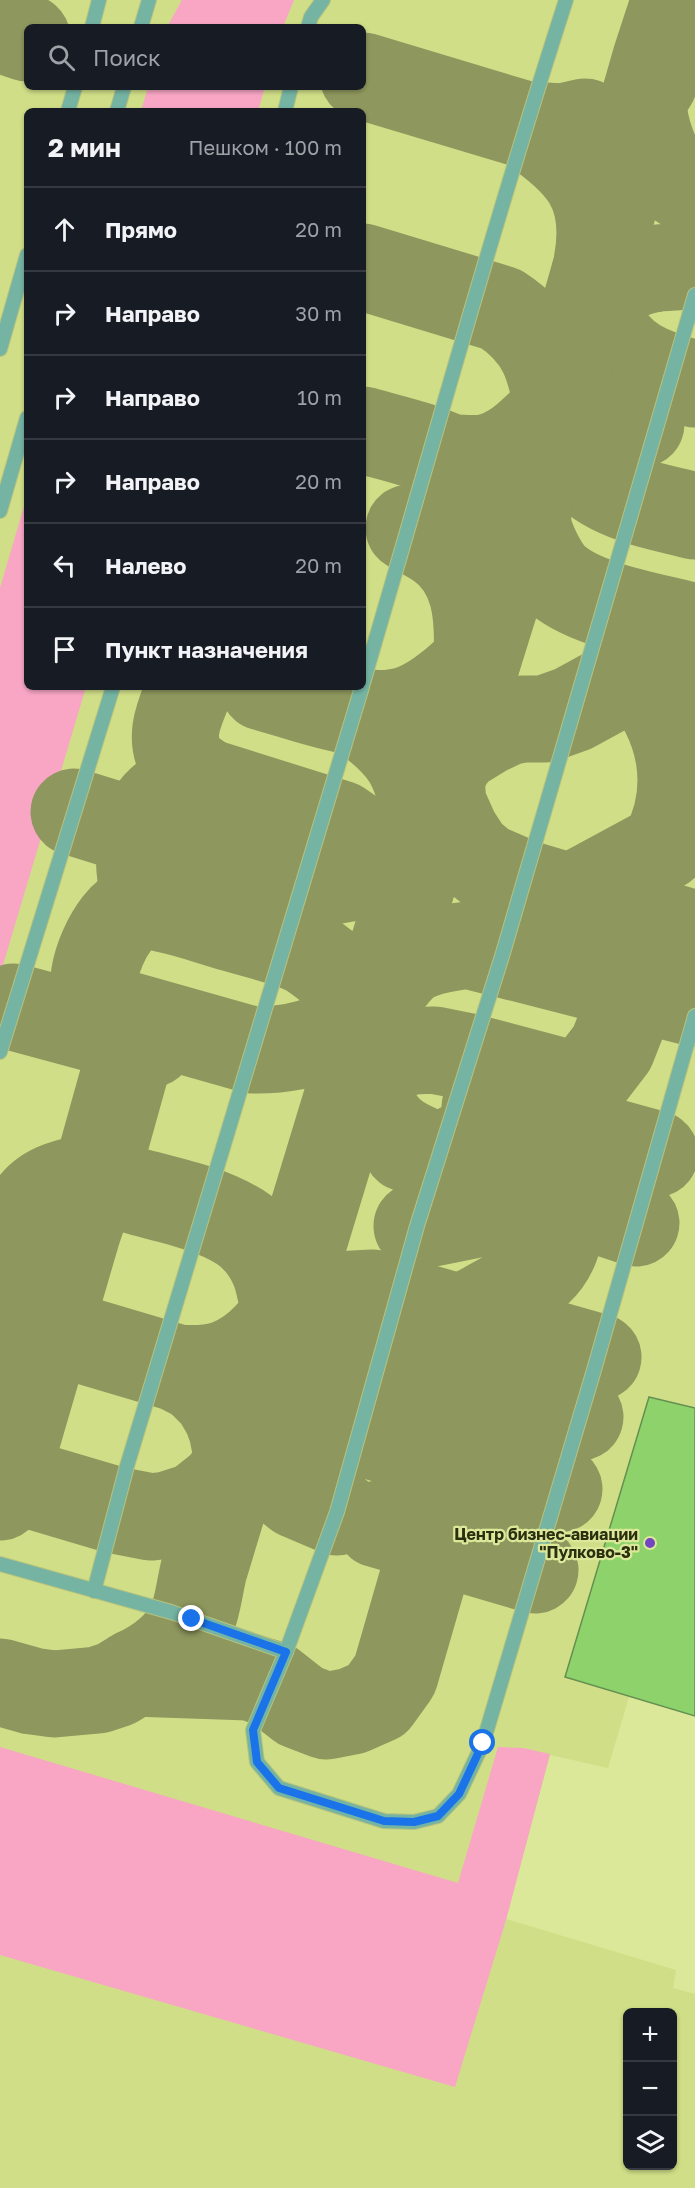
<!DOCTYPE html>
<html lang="ru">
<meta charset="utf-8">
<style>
:root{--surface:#171b24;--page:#20242c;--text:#f1f3f6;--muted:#9ea1a6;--line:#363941}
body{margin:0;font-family:"Golos Text",sans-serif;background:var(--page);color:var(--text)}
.controls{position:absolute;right:18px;bottom:18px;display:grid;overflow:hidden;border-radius:9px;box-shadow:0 2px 4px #0004}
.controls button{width:54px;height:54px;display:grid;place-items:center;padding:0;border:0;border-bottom:2px solid var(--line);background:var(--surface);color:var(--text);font:30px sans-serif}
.stop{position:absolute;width:18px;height:18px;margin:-14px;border:4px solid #1a73e8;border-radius:50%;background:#fff}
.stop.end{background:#1a73e8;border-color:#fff;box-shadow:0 2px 6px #0008}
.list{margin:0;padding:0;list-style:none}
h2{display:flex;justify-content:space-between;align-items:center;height:78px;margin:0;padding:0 24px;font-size:26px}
h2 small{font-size:20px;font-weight:400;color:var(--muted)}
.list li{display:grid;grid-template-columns:39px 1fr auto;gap:18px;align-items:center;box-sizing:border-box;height:84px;padding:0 24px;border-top:2px solid var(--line)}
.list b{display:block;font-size:22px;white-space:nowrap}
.list em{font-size:20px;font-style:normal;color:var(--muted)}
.icon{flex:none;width:33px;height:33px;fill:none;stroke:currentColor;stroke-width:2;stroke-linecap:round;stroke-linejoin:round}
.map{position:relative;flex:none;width:695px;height:2188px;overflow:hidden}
.search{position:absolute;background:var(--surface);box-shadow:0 2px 4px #0004;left:24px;top:24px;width:342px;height:66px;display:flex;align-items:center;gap:15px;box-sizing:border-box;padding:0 21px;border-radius:9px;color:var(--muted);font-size:22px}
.panel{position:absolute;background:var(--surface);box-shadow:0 2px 4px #0004;left:24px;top:108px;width:342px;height:582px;border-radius:9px}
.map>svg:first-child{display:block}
.built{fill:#d0de87;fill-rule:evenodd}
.green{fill:#f8a6c4}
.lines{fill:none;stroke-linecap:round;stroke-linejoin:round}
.taxiway{stroke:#8e975d;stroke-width:87}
.building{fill:#8dd26a;stroke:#659051;stroke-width:1.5}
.service-casing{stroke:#b8c37d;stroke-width:16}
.service{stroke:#75b4a3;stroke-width:14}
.route{stroke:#1a73e8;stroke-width:8}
.poi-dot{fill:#7246be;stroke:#dbe899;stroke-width:2}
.labels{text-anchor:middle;stroke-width:4.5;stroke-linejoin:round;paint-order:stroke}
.poi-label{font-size:16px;font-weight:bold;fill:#2b2f0f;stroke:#dbe899;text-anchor:end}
</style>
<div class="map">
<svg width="695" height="2188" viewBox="0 0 695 2188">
<rect width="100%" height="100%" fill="#dbe899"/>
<path class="built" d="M0 0H695V1408L565 1677 629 1697 608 1768 550 1755 506 1919 676 1970 673 1988 695 1994V2188H0ZM27 27H363V87H27ZM27 111H363V687H27ZM628 2012H672V2166H628Z"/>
<g class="green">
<polygon points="182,0 294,0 283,27 167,27"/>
<polygon points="148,87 265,87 258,111 141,111"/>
<polygon points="27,496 27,687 86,687 0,975 0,588"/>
<polygon points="0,1747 458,1883 498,1747 523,1748 550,1754 506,1920 455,2087 0,1955"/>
</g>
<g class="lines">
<g class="taxiway">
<polyline points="0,29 27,38"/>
<polyline points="363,76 526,125 563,127 585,122"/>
<path d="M654 82C652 86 648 90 646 94 638 114 654 154 665 171 672 181 685 188 695 194"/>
<path d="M526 125C581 162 610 192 597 263"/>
<path d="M363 267 501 309C555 344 551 385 565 441 587 496 644 503 695 516"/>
<path d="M594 276C595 289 595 305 600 317 616 361 655 373 695 384"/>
<path d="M578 344C579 336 579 327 582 320 594 294 625 273 653 269 668 266 679 269 695 264"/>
<path d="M641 424C615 425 590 428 566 441 539 456 526 494 528 524 529 538 544 567 554 577 585 606 654 616 695 627"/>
<path d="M363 430C410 444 467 452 495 497"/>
<path d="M452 458C462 458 474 459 484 458 524 451 544 414 574 393"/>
<polyline points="695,646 637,674 573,709 545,719 522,719 507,722 486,732 460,748 449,761 441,779 443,804 456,833 469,853 486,867 523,883 695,934"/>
<path d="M190 687C180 712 166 738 184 764 189 771 199 777 206 782"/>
<path d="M263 687C307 699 368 725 413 708 438 698 458 679 477 661 479 618 477 570 437 544 428 538 418 533 409 528"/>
<path d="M74 812 302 883C338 883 376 875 405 851 413 844 419 833 426 825 418 765 404 745 355 711"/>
<path d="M141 879C134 828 149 788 206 782L340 824 366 842 376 853 389 873 396 895"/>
<path d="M542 913 664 847C695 789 682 723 637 674"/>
<polyline points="14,1007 151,1044"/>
<path d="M364 1044C358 1015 351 986 328 967 321 962 313 955 305 951 284 941 258 936 235 929 211 922 186 913 161 908 154 906 140 906 134 909 111 918 87 974 95 996 96 1001 103 1005 107 1009L252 1050C301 1051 345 1037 378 998 388 985 397 969 411 960 428 950 449 948 468 945L695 1003"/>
<path d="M358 1061C366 1089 373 1121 399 1138 411 1146 425 1151 438 1157L522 1117 592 1074 612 1048 625 1015 623 984 611 952 600 932"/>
<polyline points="348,1096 373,1070 393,1056 413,1051 434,1050 469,1057 571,1084"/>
<polyline points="485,1107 655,1154"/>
<polyline points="406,1148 438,1157 636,1223"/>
<polyline points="417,1226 557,1198"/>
<path d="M35 1324C7 1302 7 1290 16 1257 20 1240 22 1219 32 1205 45 1186 72 1179 93 1179 105 1179 120 1186 132 1190 167 1200 208 1207 240 1227 258 1238 273 1260 278 1281 280 1289 284 1305 282 1313 281 1321 272 1330 267 1336 240 1364 215 1371 177 1368"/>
<path d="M431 1333C452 1323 473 1313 493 1301 543 1275 565 1258 560 1197"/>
<path d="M0 1340C18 1324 26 1320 49 1330L177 1368 198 1379 216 1397 227 1416 232 1430 238 1460 231 1474 220 1487 196 1506 168 1515 151 1517 115 1510 0 1476"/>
<path d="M559 1489C513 1476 467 1463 421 1449 384 1439 341 1431 311 1406 288 1387 281 1361 276 1333L313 1304 336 1295 373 1293 598 1357"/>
<polyline points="0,1497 77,1233 95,1179 134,1039"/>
<polyline points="337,1512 297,1495 280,1481 266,1459 257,1433 256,1414 259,1391 283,1365 311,1352 328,1346 344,1347 580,1417"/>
<polyline points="378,1524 535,1570"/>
<path d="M134 1673C158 1662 181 1645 192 1620 198 1605 200 1585 204 1569L419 862 426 825 557 405 656 58 675 0"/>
<path d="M0 1682 32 1691 54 1694 98 1690 116 1684 134 1673 249 1677 272 1684 300 1706 326 1716 352 1711 377 1700 395 1675 434 1540C444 1493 428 1470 393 1441"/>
</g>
</g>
<polygon class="building" points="649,1397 695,1408 695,1716 565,1677"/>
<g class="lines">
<defs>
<g id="service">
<polyline points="92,27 99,0"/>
<polyline points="141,27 149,0"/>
<polyline points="308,27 311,17 323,0"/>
<polyline points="68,111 75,87"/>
<polyline points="117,111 124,87"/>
<polyline points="285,111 291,87"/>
<polyline points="695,295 503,953 417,1226 337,1512 286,1652 253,1730 257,1762 279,1788 384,1821 414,1822 438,1816 459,1794 483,1743 594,1370 695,1016"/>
<polyline points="0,349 27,255"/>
<polyline points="0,511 27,418"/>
<path d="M363 683C430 455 493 226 566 0"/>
<polyline points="0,1052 113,687"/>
<polyline points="0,1564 171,1612 286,1652"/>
<polyline points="94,1591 127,1466 362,687"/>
</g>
</defs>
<use href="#service" class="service-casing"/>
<use href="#service" class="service"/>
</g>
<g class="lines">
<polyline class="route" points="192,1619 286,1652 253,1730 257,1762 279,1788 384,1821 414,1822 438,1816 459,1794 483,1743"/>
</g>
<circle class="poi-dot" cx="650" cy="1543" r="6"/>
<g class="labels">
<g class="poi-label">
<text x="638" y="1540">Центр бизнес-авиации<tspan x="638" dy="18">"Пулково-3"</tspan></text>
</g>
</g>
</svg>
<div class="controls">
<button>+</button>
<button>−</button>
<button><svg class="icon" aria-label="layers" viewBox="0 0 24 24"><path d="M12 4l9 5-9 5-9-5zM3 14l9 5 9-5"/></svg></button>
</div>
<div class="stop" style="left:483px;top:1743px"></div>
<div class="stop end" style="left:192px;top:1619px"></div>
<div class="search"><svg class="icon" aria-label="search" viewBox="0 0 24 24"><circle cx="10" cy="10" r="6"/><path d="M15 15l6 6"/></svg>Поиск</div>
<section class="panel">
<h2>2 мин<small>Пешком · 100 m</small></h2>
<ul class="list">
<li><svg class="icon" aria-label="ahead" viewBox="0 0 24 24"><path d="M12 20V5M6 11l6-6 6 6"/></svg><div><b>Прямо</b></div><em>20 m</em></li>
<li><svg class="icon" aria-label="right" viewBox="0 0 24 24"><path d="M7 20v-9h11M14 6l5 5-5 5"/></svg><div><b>Направо</b></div><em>30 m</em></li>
<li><svg class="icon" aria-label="right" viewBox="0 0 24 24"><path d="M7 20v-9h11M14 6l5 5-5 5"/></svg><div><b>Направо</b></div><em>10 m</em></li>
<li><svg class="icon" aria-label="right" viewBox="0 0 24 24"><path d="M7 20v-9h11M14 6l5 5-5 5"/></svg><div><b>Направо</b></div><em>20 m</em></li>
<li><svg class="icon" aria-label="left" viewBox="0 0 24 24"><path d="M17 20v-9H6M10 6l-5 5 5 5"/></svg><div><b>Налево</b></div><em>20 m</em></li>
<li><svg class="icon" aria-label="arrive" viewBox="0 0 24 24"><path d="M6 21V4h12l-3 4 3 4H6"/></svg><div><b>Пункт назначения</b></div></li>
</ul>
</section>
</div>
